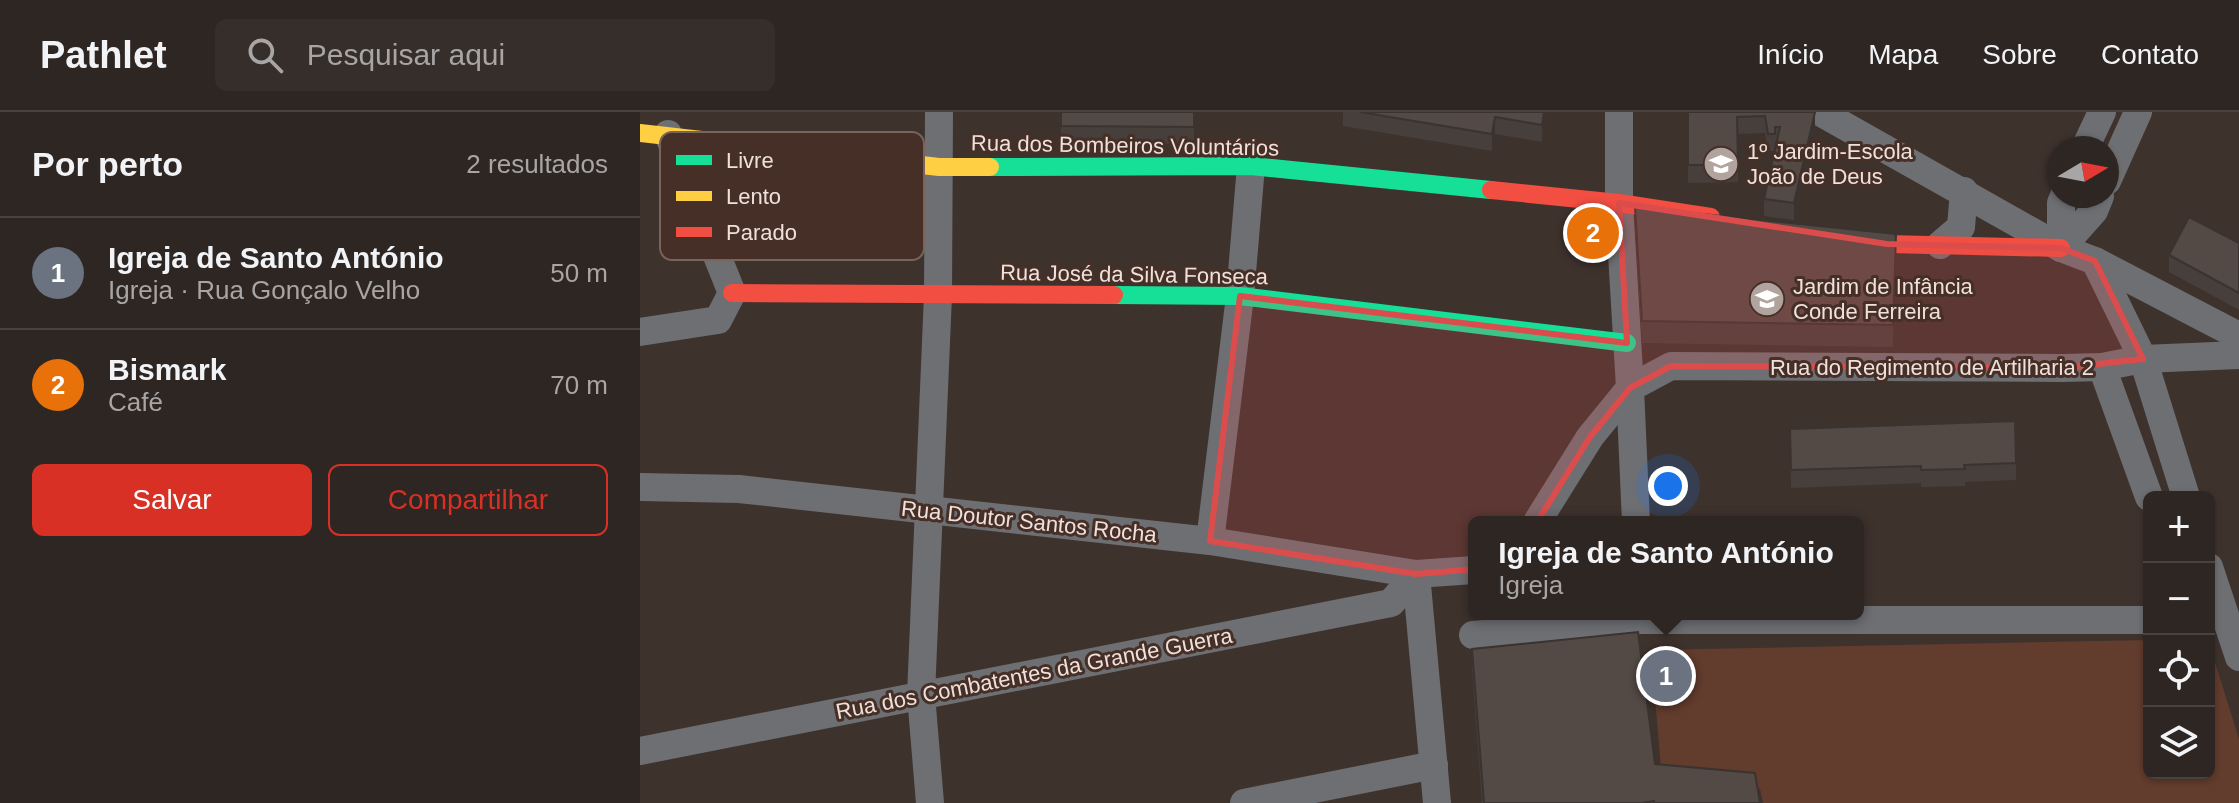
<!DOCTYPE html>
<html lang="pt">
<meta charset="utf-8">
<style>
:root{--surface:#2e2622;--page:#362e2a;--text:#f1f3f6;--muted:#a7a5a5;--line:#494340;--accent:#d93025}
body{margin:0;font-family:Arial,sans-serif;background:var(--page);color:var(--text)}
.controls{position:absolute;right:24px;bottom:24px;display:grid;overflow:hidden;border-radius:12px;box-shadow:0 2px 6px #0004}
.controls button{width:72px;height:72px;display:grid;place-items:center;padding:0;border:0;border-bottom:2px solid var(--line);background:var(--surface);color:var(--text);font:40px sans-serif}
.compass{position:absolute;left:1407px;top:24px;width:72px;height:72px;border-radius:50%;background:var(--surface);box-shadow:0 2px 6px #0004;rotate:80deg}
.you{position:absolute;left:1028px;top:374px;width:28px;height:28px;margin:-20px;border:6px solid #fff;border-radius:50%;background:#1a73e8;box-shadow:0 0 0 12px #1a73e833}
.badge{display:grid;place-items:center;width:52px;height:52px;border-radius:50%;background:var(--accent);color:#fff;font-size:26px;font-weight:700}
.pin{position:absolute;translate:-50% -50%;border:4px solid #fff;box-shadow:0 2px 8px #0006}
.popup{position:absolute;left:828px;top:404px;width:396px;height:104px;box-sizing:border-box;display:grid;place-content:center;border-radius:12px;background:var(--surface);filter:drop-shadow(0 2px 6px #0005);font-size:26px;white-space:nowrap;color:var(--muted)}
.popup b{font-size:30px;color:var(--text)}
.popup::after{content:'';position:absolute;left:50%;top:100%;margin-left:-16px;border:16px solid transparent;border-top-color:var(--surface)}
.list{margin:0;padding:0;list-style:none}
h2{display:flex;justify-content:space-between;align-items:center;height:104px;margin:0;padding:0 32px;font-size:34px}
h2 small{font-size:26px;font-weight:400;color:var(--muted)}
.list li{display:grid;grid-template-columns:52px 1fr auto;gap:24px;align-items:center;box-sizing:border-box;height:112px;padding:0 32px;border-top:2px solid var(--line)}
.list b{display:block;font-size:30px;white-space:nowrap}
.list p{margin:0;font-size:26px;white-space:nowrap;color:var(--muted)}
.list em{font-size:26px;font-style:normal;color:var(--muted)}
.actions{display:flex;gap:16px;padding:24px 32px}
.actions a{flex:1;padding:18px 0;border:2px solid var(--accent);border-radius:12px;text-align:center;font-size:28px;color:var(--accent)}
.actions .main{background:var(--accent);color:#fff}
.icon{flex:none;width:44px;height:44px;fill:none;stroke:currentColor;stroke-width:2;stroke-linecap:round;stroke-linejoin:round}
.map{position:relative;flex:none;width:1599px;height:691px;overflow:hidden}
header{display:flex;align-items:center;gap:48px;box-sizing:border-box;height:112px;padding:0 40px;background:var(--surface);border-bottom:2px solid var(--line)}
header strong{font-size:38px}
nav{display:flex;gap:44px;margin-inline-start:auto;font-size:28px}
.search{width:560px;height:72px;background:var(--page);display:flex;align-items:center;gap:20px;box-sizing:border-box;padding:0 28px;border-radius:12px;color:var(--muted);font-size:30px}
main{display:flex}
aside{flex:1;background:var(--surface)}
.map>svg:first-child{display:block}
.green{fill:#623c2d}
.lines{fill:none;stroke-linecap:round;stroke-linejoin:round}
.street{stroke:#6e6f73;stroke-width:28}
.fast{stroke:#16e098;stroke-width:18}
.slow{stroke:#ffcf43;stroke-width:18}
.jam{stroke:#f24e42;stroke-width:18}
.wall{fill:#473f3b}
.shaded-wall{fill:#3a3330}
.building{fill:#534945;stroke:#3a3330;stroke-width:2}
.marked{fill:#db4d4c;fill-opacity:0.2;stroke:#db4d4c;stroke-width:6;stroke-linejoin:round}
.labels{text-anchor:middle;stroke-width:6;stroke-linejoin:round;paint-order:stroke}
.street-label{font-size:22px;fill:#efe0db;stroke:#452f26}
.poi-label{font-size:22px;fill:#efe0db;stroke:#452f26;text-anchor:start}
.key{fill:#452f26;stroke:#78645c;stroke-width:2}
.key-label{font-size:22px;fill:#efe0db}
</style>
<header>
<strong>Pathlet</strong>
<div class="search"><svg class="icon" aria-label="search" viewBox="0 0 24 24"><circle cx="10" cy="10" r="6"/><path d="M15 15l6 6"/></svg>Pesquisar aqui</div>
<nav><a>Início</a><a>Mapa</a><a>Sobre</a><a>Contato</a></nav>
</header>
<main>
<aside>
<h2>Por perto<small>2 resultados</small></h2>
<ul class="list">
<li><span class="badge" style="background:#6b7280">1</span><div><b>Igreja de Santo António</b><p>Igreja · Rua Gonçalo Velho</p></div><em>50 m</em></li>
<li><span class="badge" style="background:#e8710a">2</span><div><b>Bismark</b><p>Café</p></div><em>70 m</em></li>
</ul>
<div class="actions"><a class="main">Salvar</a><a>Compartilhar</a></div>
</aside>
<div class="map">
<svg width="1599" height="691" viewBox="0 0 1599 691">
<rect width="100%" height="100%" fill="#3e322d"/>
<polygon class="green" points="1509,528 1509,661 1569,661 1569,531 1599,627 1599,691 1123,691 1120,677 1022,668 1011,538"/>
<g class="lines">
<g class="street">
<polyline points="1180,0 1421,136 1455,149 1599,224"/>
<polyline points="1445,36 1462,0"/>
<polyline points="1467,69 1498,0"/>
<polyline points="1300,133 1321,115 1324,79"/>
<polyline points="1421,136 1454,99 1460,84"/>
<polyline points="1421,136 1421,91 1424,84"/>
<polyline points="1455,149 1503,247 1546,385"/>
<polyline points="0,220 78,208 92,181 28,22"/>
<polyline points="1462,255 1509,385"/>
<polyline points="0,375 99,377 570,429 776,462 834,458"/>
<polyline points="897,410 950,325 990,276 979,91 979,0"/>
<polyline points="996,410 990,276 1031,254 1422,256 1462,255 1503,247 1599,243"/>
<polyline points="570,429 600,184 611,54"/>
<polyline points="1569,455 1599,545"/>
<polyline points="776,462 797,691"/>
<polyline points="1000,508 1509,508"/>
<polyline points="833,523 1000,508 1000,502"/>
<polyline points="0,639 751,491 776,462"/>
<polyline points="290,691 281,583 298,183 299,0"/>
<polyline points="604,691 794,653"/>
</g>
<g class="fast">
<polyline points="350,55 611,54 851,78"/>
<polyline points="474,183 600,184 987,231"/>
</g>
<polyline class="slow" points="0,21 299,55 350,55"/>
<g class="jam">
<polyline points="851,78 979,91 1071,105"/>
<polyline points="1202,125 1247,132 1421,136"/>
<polyline points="92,181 474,183"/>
</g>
</g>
<g class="wall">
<polygon points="421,0 554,0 554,32 421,31"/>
<polygon points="703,0 907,0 902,30 855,22 852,39 703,14"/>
<polygon points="1048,0 1175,0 1175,17 1154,108 1124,104 1124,87 1134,39 1128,39 1125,21 1098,22 1098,70 1048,71"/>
<polygon points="995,95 1256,144 1253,235 1002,231 995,116"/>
<polygon points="1599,131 1599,198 1529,160 1529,143"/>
<polygon points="1150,317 1376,351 1376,368 1325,370 1325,374 1281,375 1281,371 1151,376"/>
<polygon points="832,537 1015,652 1120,691 842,691 832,558"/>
</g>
<g class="shaded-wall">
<polygon points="904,0 907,0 902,30 902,13"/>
<polygon points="1175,0 1175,17 1154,108 1154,91"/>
<polygon points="855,5 855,22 852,39 852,22"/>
<polygon points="1256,122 1256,144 1253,235 1253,213"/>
</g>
<g class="building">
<polygon points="421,0 554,0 554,15 421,14"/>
<polygon points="720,0 904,0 902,13 855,5 852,22"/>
<polygon points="1048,0 1175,0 1154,91 1124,87 1140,15 1135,15 1135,22 1128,22 1125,4 1097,5 1098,53 1048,53"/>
<polygon points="995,95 1256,122 1253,213 1002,209"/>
<polygon points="1549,105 1599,131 1599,181 1529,143"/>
<polygon points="1375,309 1376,351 1324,353 1325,357 1281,358 1281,354 1151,358 1150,317"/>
<polygon points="998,520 1015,652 1115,661 1120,691 1014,691 1014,689 1002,691 844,691 832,537"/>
</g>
<path class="marked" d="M979 91 1247 132 1421 136 1455 149 1503 247 1422 256 1031 254 990 276 950 325 894 415 837 457 776 462 570 429 600 184 987 231Z"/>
<defs>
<symbol id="school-disc" viewBox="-11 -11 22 22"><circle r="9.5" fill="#b1a39e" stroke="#452f26"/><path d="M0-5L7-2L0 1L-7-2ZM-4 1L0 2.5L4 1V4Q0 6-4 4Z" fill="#fff"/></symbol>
</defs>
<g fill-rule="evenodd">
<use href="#school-disc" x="1061" y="32" width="40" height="40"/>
<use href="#school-disc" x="1107" y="167" width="40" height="40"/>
</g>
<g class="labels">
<g class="street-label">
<text transform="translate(485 33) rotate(1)" y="8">Rua dos Bombeiros Voluntários</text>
<text transform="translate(494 162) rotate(1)" y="8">Rua José da Silva Fonseca</text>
<text x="1292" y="263">Rua do Regimento de Artilharia 2</text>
<text transform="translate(389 409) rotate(6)" y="8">Rua Doutor Santos Rocha</text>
<text transform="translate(394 561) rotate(-11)" y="8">Rua dos Combatentes da Grande Guerra</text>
</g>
<g class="poi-label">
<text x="1107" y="47">1º Jardim-Escola<tspan x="1107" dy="25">João de Deus</tspan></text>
<text x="1153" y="182">Jardim de Infância<tspan x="1153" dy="25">Conde Ferreira</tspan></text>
</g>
</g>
<rect x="20" y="20" width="264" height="128" rx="12" class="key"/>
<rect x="36" y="43" width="36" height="10" fill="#16e098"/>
<rect x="36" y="79" width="36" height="10" fill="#ffcf43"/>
<rect x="36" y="115" width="36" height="10" fill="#f24e42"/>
<g class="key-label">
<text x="86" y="56">Livre</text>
<text x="86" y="92">Lento</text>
<text x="86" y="128">Parado</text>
</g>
</svg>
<div class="controls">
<button>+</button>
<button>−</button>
<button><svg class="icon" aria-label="locate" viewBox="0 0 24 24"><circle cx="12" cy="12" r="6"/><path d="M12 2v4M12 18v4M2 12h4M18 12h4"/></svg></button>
<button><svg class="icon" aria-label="layers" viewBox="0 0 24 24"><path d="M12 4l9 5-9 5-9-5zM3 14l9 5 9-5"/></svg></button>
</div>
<svg class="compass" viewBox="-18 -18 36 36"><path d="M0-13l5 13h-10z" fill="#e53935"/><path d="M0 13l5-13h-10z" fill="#a7a5a5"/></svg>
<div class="you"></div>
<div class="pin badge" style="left:1026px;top:564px;background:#6b7280">1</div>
<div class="popup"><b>Igreja de Santo António</b>Igreja</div>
<div class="pin badge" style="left:953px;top:121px;background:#e8710a">2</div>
</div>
</main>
